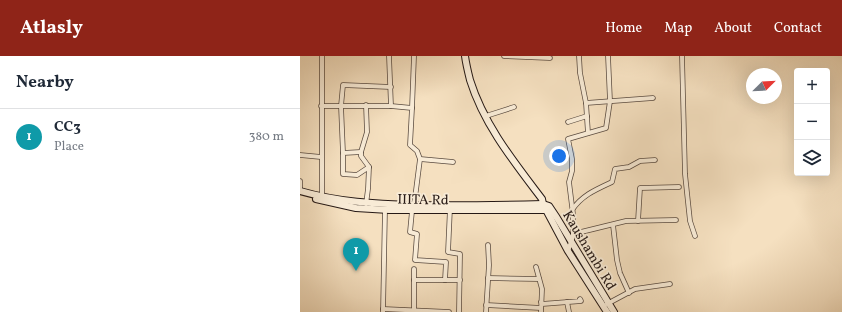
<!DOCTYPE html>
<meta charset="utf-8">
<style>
:root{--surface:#fff;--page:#f2f2f3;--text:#1f2937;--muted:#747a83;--line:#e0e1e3;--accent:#8f2418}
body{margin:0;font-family:Vollkorn,serif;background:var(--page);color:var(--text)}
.controls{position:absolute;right:12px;top:12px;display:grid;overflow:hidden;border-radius:4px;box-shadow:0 4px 16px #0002}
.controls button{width:36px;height:36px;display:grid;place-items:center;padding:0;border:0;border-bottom:1px solid var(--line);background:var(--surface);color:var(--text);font:20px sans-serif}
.compass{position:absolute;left:446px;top:12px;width:36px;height:36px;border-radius:50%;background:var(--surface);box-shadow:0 4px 16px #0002;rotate:66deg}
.you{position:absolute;left:259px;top:100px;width:14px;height:14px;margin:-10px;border:3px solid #fff;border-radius:50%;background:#1a73e8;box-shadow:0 0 0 6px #1a73e833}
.badge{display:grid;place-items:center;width:26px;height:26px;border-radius:50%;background:var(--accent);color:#fff;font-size:13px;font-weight:700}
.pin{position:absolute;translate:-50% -33px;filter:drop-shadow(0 1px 2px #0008)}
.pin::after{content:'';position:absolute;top:21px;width:14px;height:12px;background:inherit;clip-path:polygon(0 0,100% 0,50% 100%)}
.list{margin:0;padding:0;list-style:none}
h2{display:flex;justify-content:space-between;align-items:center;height:52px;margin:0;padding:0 16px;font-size:17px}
h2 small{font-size:13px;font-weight:400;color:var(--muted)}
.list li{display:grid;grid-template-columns:26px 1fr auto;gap:12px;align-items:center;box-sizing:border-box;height:56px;padding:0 16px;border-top:1px solid var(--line)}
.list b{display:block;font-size:15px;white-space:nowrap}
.list p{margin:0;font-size:13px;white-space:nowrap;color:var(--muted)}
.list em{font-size:13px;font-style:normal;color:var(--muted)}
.icon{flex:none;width:22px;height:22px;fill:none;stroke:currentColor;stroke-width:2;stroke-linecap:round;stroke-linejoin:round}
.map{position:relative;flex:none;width:542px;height:256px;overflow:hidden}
header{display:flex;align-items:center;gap:24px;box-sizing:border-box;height:56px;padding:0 20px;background:var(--accent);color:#fff}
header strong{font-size:19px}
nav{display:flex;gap:22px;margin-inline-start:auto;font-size:14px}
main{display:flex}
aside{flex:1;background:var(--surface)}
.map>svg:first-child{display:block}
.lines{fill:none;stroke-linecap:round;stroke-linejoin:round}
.street-casing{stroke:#5a4b40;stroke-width:5.5}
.secondary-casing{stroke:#261915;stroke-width:8}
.street{stroke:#f8ebd6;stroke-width:4}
.secondary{stroke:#f8ebd6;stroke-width:6}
.labels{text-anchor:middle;stroke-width:3.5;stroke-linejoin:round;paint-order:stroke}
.street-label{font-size:14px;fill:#261915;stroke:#f8ebd6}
</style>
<header>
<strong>Atlasly</strong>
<nav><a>Home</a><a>Map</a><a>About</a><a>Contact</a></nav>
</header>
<main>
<aside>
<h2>Nearby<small></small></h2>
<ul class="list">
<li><span class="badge" style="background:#0f9aa8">1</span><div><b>CC3</b><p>Place</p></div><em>380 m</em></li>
</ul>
</aside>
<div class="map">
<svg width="542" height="256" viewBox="0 0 542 256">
<rect width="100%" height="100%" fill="#f5e0c0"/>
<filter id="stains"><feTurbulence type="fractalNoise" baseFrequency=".005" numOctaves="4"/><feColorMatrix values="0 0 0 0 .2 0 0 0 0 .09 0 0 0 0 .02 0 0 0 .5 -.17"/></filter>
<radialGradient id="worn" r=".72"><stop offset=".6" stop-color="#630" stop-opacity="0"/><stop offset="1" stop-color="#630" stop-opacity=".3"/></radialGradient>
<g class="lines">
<defs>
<g id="street">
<polyline points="22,0 22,141"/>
<polyline points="89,0 91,50"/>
<polyline points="204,0 250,2"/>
<polyline points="279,0 280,17 286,47 288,77"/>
<polyline points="382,0 385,118 390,165 395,180"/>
<polyline points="286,47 353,42"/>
<polyline points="21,50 91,50 112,52 110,89 117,95 120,103"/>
<polyline points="112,52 114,0"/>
<polyline points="186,60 214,51"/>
<polyline points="268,66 287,60"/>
<polyline points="61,96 43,97 43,118 57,119 69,111"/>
<polyline points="43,97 41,50 43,29 91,31"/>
<polyline points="0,99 21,101"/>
<polyline points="0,125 0,135"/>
<polyline points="66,148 68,133 69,111 61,100 61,96 67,76 66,49"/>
<polyline points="150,152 148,196 160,198 159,256"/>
<path d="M272 154C282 139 297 133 312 126L315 113 329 111 340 105 355 104"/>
<polyline points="338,165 340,132 379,131"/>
<polyline points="313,169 317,204 320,217 329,237"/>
<polyline points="273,178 326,165 376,164"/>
<polyline points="268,195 273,180 273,158 269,126 272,115 272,103 268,83 306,72 310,45 308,0"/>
<polyline points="236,211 242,233 241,256"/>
<polyline points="188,222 239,223"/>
<polyline points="114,224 160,224"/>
<polyline points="145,224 146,206 115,204 117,178 110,176 112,155 115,142 120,103 153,106"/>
<polyline points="241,246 242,248 281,245 280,243"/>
<polyline points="267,246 269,256"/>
<polyline points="307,248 335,233 370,228"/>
<polyline points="186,249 241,252"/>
<polyline points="83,253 149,256"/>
<polyline points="83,256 85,153"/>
<polyline points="114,256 114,213"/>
<polyline points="186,256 189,209 188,189"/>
</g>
<g id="secondary">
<path d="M165 0C166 8 168 16 170 24 184 69 214 106 242 143L243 148 268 195 307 256"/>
<path d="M0 135C38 146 75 148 115 149 157 150 200 149 243 148L249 150 257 162 314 256"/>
<polyline points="16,143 56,152 89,154 247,154"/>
</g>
</defs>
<use href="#street" class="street-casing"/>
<use href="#secondary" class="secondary-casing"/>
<use href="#street" class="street"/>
<use href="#secondary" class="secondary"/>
</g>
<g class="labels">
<g class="street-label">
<text transform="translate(123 143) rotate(1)" y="5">IIITA Rd</text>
<text transform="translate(290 194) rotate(59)" y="5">Kaushambi Rd</text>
</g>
</g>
<rect width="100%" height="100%" filter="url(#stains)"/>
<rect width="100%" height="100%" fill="url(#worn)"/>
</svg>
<div class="controls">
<button>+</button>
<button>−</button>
<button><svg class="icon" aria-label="layers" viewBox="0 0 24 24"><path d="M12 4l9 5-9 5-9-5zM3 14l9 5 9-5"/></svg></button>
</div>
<svg class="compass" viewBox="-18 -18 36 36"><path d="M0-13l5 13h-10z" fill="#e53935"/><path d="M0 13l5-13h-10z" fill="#747a83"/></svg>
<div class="you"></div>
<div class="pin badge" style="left:56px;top:215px;background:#0f9aa8">1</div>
</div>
</main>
